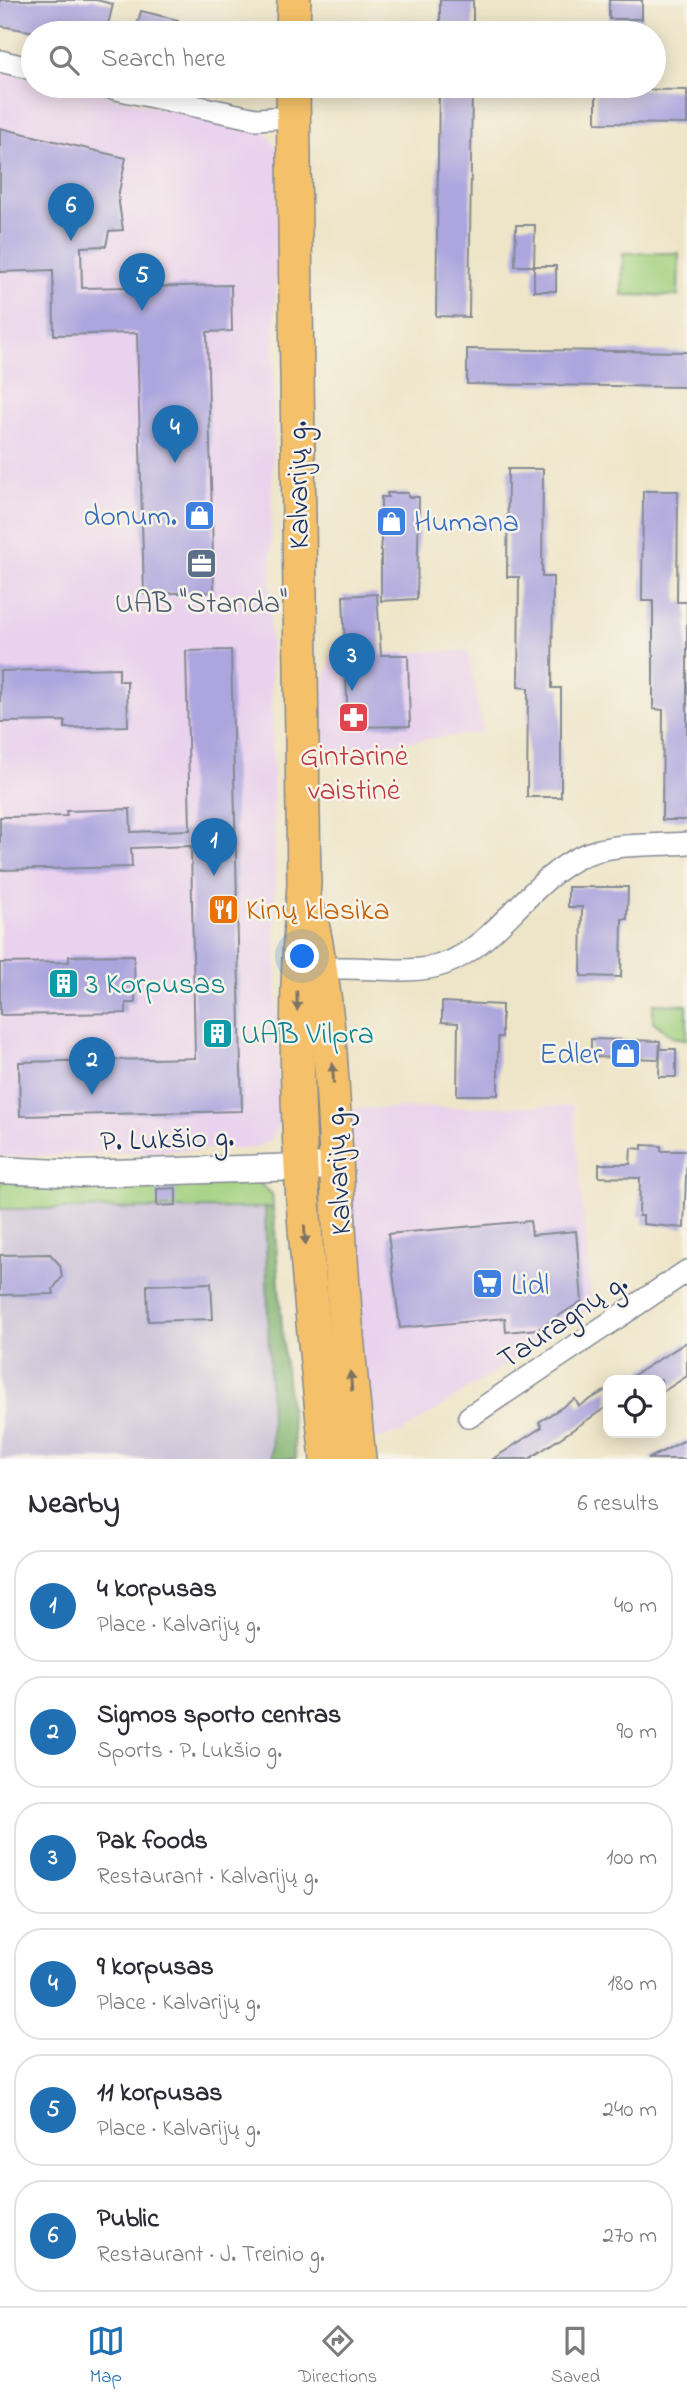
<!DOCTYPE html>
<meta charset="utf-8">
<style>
:root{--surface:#fff;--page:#f7f7f7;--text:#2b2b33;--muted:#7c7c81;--line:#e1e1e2;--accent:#1f6fb2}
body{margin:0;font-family:"Indie Flower",sans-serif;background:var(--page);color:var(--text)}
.controls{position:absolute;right:21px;bottom:21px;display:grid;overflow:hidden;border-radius:14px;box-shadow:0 4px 18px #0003}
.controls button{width:63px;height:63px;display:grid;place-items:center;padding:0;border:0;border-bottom:2px solid var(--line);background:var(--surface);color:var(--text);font:35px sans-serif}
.you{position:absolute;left:303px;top:957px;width:24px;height:24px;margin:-18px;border:5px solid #fff;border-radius:50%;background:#1a73e8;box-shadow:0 0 0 10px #1a73e833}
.badge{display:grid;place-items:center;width:46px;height:46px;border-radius:50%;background:var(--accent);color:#fff;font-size:23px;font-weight:700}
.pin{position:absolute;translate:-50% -58px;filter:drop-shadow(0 2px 4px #0008)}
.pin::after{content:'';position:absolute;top:37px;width:24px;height:21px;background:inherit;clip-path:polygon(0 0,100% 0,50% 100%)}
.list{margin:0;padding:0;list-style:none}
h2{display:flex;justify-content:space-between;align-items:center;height:91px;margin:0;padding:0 28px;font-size:30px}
h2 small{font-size:23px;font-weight:400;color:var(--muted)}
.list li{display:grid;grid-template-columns:46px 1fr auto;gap:21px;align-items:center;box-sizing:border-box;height:112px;margin:0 14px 14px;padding:0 14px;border:2px solid var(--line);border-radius:28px}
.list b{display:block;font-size:26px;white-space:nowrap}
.list p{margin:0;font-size:23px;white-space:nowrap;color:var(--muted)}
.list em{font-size:23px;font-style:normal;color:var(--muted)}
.icon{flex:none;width:38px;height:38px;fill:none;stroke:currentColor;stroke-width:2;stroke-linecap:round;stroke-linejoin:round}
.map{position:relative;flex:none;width:687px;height:1459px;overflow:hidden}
.search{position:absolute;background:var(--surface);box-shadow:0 4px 18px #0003;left:21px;right:21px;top:21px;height:77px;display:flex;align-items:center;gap:18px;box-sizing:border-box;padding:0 24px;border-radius:38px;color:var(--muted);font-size:26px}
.sheet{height:847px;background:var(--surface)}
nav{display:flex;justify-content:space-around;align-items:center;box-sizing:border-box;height:98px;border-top:2px solid var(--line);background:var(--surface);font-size:19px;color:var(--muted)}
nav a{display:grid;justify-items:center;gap:4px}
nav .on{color:var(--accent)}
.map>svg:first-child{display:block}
.built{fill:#e9d2ed}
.industrial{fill:#c9bfd7}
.green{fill:#a1d07e;stroke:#5e806e;stroke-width:2}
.forest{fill:#80b26d;stroke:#4e7066;stroke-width:2}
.building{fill:#ada6de}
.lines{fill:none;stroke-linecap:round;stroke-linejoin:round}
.minor-casing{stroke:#848a93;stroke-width:24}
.tertiary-casing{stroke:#848a93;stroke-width:29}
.primary-casing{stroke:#848a93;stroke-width:36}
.minor{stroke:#fff;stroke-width:21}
.tertiary{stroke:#fff;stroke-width:26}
.primary{stroke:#f4c16a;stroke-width:33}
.oneway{fill:#7d7163}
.labels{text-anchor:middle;stroke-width:5;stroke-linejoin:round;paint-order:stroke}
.street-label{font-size:30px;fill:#1b2f5e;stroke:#f7f3e8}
.shop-label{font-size:30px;fill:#366cbe;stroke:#f7f3e8;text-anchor:end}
.service-label{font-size:30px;fill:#4e5e75;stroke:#f7f3e8}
.health-label{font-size:30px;fill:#be3a42;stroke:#f7f3e8}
.food-label{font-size:30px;fill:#c56008;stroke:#f7f3e8;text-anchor:start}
.culture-label{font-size:30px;fill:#0d838f;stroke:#f7f3e8;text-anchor:start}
</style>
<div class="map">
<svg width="687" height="1459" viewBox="0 0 687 1459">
<rect width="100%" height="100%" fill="#f7f3e8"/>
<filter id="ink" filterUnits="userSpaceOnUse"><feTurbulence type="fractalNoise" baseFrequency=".0143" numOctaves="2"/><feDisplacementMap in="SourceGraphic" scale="14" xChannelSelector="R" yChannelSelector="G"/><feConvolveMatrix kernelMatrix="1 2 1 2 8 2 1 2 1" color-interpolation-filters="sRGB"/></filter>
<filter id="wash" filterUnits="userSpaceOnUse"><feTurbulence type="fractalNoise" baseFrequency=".00686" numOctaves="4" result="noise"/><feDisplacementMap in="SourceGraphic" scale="28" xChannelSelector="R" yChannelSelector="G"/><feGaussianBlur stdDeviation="1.57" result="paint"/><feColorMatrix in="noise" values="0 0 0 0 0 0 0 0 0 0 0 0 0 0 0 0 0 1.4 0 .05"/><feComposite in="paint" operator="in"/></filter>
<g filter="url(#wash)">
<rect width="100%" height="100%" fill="#eee5c8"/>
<g class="built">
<polygon points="0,70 33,78 33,86 67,86 266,133 278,149 270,610 279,1124 270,1141 254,1148 0,1157"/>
<polygon points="468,651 483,732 324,753 322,700 331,654"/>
<polygon points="573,1106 592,1307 401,1433 375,1439 363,1364 344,1109"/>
</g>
<polygon class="industrial" points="265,1207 272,1459 0,1459 0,1209"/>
<g class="green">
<polygon points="623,253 679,253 678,296 622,295"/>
<polygon points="653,1004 687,1005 687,1039 672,1037 653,1021"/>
<polygon points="0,1180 60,1183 258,1182 272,1194 273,1208 0,1209"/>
</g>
<polygon class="forest" points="265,1207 273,1208 274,1215 284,1355 296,1459 272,1459"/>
<g id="blocks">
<g class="building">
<polygon points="0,0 96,0 113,4 106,33 41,33 0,26"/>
<rect x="440" y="0" width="33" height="33"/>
<rect x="609" y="0" width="33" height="19"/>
<polygon points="141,11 178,20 174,33 135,33"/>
<polygon points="439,86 472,86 469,317 436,316"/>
<polygon points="596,89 687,90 687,124 596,123"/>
<polygon points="0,128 126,158 118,196 123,230 109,231 106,246 81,247 82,288 231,285 232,331 207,332 214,592 144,594 137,333 54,335 53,270 0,272"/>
<polygon points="516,225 535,225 534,266 515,266"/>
<rect x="534" y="266" width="22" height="25"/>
<polygon points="467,349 687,352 687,387 467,384"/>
<polygon points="508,469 543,469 542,577 553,577 552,688 561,688 561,797 527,797 528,688 518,687 519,577 507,577"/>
<polygon points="643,491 678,491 677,602 687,602 687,820 662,820 663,710 653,709 653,601 642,601"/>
<polygon points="387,493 408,493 408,497 419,497 417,599 381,601 381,497 388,497"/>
<polygon points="377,594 381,655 408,655 410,726 348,727 343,596"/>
<polygon points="231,650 242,1111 20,1116 19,1062 195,1058 191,846 131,848 132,867 0,870 0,817 67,816 66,811 130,809 131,832 190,830 186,651"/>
<polygon points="119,668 119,681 127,681 128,726 65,728 65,721 0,722 0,671"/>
<polygon points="568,887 628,887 627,919 622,919 621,977 581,976 582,907 568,907"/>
<polygon points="134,955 135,1003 126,1003 126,1013 0,1015 0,963 69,962 69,956"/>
<polygon points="442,1002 502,1005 502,1037 498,1037 498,1095 457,1095 458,1023 442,1022"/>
<polygon points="591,1039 660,1041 659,1059 591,1057"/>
<polygon points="660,1049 676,1049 676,1077 659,1077"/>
<polygon points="642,1145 661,1146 661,1151 687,1151 684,1228 643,1224 643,1216 639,1216 640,1178 599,1177 599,1164 630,1164 631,1148 642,1149"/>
<polygon points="176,1188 176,1205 157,1206 157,1189"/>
<polygon points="530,1221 532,1235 576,1231 582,1301 538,1329 506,1332 505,1318 400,1328 388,1234"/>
<polygon points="50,1254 60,1265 62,1277 53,1289 54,1294 0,1295 0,1255"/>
<polygon points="211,1283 213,1319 148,1321 147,1285"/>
<polygon points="687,1342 687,1376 661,1393 661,1380 626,1380"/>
<polygon points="608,1389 608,1406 529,1459 493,1459 542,1427 539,1422 575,1399 579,1406"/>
<polygon points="687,1439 687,1459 648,1459"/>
</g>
</g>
</g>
<g filter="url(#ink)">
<use href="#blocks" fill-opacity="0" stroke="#848a93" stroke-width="2"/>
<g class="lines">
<defs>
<g id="minor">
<polyline points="0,61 33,69"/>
<polyline points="102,86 256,119 292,117"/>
<path d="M322 969C362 964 407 977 444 964 494 947 531 879 582 856 612 842 654 846 687 843"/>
<polyline points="469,1417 687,1271"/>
</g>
<polyline id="tertiary" points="0,1170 80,1174 336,1166"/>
<g id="primary">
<polyline points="293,33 294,0"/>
<path d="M293 86 304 885C286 1076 307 1269 327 1459"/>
<path d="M310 914C333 1017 334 1121 339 1226 343 1304 351 1381 359 1459"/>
</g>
</defs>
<use href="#minor" class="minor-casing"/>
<use href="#tertiary" class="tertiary-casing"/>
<use href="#primary" class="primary-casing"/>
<use href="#minor" class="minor"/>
<use href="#tertiary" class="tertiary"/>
<use href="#primary" class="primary"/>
</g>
<defs><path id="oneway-solid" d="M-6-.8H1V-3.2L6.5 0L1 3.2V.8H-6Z" transform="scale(1.75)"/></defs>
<g class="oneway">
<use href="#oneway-solid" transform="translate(297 1001) rotate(89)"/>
<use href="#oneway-solid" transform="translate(333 1073) rotate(-93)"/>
<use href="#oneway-solid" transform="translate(305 1235) rotate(86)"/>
<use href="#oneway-solid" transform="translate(351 1381) rotate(-95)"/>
</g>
</g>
<defs>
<symbol id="shop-square" viewBox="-11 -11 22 22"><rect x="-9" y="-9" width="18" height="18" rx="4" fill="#3f7fe0" stroke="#f7f3e8"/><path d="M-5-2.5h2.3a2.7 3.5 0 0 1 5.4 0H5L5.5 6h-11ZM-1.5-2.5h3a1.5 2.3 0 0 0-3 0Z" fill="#fff"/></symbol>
<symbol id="office-square" viewBox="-11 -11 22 22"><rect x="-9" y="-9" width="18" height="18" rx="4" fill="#5c6f8a" stroke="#f7f3e8"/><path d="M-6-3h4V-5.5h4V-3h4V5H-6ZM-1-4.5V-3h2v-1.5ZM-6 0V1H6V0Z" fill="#fff"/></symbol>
<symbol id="pharmacy-square" viewBox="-11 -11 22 22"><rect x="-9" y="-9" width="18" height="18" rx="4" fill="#e0444e" stroke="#f7f3e8"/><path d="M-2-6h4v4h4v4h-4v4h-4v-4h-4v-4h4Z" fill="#fff"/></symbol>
<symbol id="restaurant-square" viewBox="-11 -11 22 22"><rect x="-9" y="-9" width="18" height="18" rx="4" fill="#e8710a" stroke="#f7f3e8"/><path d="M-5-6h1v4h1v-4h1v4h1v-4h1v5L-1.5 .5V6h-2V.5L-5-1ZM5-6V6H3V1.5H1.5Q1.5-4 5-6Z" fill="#fff"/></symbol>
<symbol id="building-square" viewBox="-11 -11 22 22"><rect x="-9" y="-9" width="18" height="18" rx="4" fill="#0f9aa8" stroke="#f7f3e8"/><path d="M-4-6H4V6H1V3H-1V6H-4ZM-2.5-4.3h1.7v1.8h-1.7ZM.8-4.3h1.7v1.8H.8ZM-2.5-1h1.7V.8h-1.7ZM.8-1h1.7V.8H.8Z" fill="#fff"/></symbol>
<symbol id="supermarket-square" viewBox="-11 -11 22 22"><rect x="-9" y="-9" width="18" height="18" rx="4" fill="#3f7fe0" stroke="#f7f3e8"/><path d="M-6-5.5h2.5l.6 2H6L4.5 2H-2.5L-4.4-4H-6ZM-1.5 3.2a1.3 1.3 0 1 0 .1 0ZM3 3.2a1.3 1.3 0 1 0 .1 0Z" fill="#fff"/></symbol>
</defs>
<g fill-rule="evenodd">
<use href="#shop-square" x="182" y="498" width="35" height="35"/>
<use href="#shop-square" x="374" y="504" width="35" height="35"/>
<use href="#office-square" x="184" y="546" width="35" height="35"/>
<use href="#pharmacy-square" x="336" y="700" width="35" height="35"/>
<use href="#restaurant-square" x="206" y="892" width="35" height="35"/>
<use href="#building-square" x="46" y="966" width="35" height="35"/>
<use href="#building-square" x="200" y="1016" width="35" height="35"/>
<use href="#shop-square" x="608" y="1036" width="35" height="35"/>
<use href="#supermarket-square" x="470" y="1266" width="35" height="35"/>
</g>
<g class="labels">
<g class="street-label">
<text transform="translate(297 485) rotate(-91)" y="10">Kalvarijų g.</text>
<text transform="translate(167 1138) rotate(-2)" y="10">P. Lukšio g.</text>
<text transform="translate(337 1171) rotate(-93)" y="10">Kalvarijų g.</text>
<text transform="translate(562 1320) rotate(-34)" y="10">Tauragnų g.</text>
</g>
<g class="shop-label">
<text x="177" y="525">donum.</text>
<text x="414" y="531" text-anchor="start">Humana</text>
<text x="602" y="1063">Edler</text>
<text x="511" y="1294" text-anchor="start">Lidl</text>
</g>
<g class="service-label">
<text x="201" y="612">UAB "Standa"</text>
</g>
<g class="health-label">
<text x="354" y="765">Gintarinė<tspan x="354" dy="34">vaistinė</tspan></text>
</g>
<g class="food-label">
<text x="246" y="919">Kinų klasika</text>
</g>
<g class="culture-label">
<text x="86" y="993">3 Korpusas</text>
<text x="241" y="1043">UAB Vilpra</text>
</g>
</g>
</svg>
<div class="controls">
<button><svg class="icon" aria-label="locate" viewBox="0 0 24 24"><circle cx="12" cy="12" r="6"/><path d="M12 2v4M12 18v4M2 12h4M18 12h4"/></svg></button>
</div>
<div class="you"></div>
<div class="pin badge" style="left:214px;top:876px">1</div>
<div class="pin badge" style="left:92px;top:1095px">2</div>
<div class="pin badge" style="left:352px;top:691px">3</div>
<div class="pin badge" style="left:175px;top:463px">4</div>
<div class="pin badge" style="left:142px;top:311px">5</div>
<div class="pin badge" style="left:71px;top:241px">6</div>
<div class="search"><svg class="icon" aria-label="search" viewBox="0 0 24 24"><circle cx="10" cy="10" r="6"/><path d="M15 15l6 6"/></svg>Search here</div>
</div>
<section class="sheet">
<h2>Nearby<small>6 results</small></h2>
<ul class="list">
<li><span class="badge">1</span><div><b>4 korpusas</b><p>Place · Kalvarijų g.</p></div><em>40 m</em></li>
<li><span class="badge">2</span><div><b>Sigmos sporto centras</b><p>Sports · P. Lukšio g.</p></div><em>90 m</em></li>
<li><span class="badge">3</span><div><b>Pak foods</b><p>Restaurant · Kalvarijų g.</p></div><em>100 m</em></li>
<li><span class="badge">4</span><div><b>9 korpusas</b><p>Place · Kalvarijų g.</p></div><em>180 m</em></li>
<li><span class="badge">5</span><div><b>11 korpusas</b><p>Place · Kalvarijų g.</p></div><em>240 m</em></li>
<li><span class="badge">6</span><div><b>Public</b><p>Restaurant · J. Treinio g.</p></div><em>270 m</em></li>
</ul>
</section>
<nav>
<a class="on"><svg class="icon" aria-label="map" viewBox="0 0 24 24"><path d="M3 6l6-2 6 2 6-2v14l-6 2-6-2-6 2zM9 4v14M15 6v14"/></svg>Map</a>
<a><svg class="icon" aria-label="directions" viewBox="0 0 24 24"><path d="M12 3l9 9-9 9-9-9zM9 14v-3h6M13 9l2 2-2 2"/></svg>Directions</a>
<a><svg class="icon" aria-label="saved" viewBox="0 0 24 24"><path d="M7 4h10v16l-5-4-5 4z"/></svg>Saved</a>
</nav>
